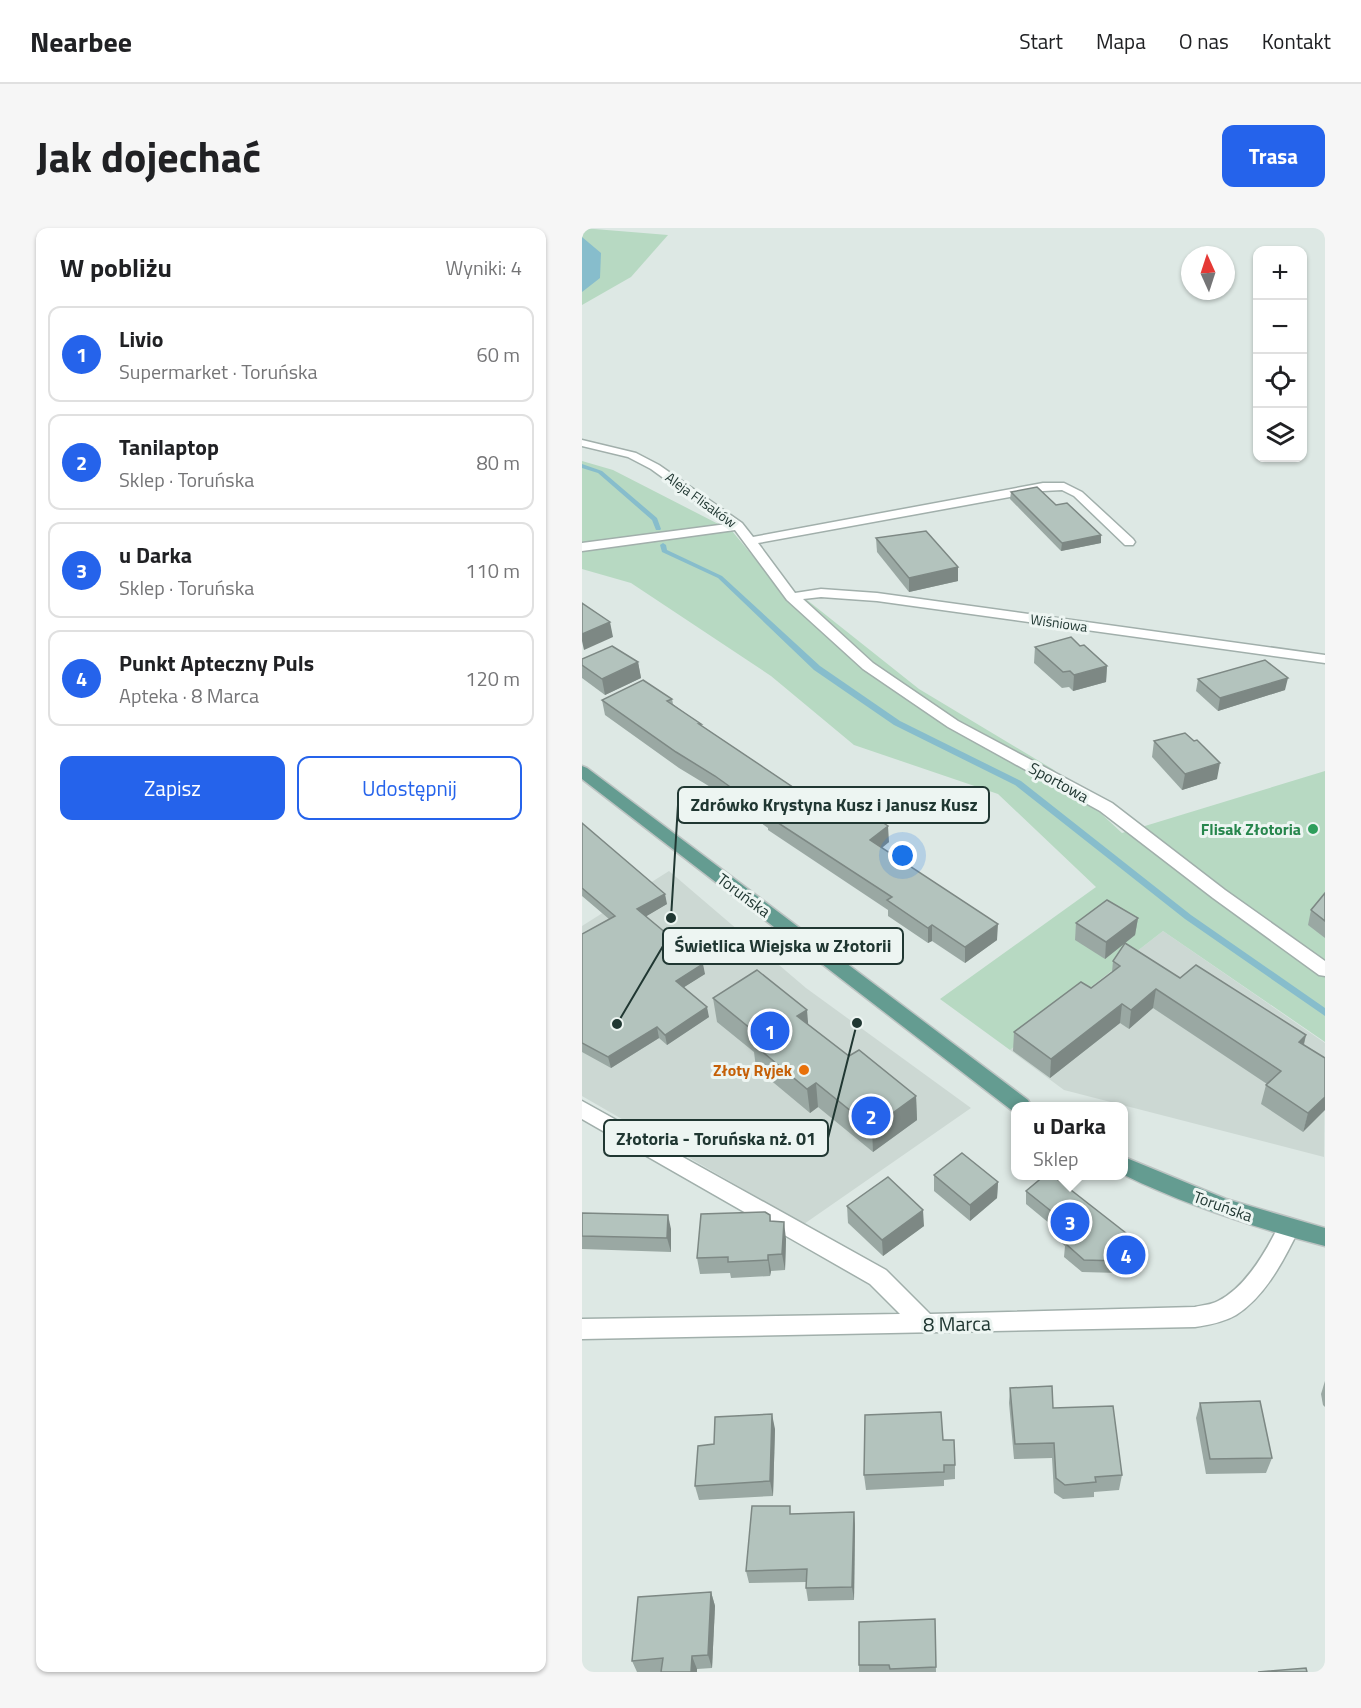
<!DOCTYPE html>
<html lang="pl">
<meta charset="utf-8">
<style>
:root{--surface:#fff;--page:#f6f6f6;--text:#202124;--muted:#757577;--line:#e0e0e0;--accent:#2563eb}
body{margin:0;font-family:"Titillium Web",sans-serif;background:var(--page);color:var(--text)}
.controls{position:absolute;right:18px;top:18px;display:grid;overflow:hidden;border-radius:12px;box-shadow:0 2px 4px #0004}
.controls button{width:54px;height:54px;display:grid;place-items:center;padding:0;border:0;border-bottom:2px solid var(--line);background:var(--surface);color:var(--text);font:30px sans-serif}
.compass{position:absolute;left:599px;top:18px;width:54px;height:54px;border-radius:50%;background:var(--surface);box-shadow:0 2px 4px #0004;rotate:357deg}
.you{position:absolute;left:321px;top:628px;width:21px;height:21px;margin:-15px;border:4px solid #fff;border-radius:50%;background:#1a73e8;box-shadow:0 0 0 9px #1a73e833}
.badge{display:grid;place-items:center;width:39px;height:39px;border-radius:50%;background:var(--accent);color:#fff;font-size:20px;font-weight:700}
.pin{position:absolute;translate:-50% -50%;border:3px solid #fff;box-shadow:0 2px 6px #0006}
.popup{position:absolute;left:429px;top:874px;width:117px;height:78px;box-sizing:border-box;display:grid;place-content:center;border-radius:12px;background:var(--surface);filter:drop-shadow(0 2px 4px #0005);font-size:20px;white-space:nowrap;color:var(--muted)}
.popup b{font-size:22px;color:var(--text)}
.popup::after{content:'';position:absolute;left:50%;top:100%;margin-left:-12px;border:12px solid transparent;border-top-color:var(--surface)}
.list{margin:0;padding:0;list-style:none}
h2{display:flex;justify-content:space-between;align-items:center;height:78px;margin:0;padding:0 24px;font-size:26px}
h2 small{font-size:20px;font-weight:400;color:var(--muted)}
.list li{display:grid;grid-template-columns:39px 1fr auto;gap:18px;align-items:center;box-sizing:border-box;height:96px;margin:0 12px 12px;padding:0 12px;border:2px solid var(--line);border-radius:12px}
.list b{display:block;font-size:22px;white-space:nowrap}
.list p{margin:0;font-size:20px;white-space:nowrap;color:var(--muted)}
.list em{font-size:20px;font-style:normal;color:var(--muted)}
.actions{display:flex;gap:12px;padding:18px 24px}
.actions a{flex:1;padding:14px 0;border:2px solid var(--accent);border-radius:12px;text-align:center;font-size:21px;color:var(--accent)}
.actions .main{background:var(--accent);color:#fff}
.icon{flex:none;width:33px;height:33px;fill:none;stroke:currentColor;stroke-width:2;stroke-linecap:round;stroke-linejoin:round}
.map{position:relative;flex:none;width:743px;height:1444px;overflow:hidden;border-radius:12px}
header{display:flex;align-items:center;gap:36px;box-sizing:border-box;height:84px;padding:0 30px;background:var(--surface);border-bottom:2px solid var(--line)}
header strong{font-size:28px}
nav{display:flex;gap:33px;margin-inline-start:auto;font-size:21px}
.intro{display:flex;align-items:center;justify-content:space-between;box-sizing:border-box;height:144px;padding:0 36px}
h1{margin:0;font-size:42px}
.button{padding:15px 27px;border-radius:12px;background:var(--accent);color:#fff;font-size:21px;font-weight:700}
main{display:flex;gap:36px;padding:0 36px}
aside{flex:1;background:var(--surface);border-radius:12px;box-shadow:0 2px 4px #0004}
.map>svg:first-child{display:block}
.built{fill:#ccd8d3}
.green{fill:#b7d9c2}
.water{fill:#87bdcc}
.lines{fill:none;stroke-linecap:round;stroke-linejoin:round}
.stream{fill:#87bdcc;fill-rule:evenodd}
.minor-casing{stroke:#a1afab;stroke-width:3}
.major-casing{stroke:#bcc3c2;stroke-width:3}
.minor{fill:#fff;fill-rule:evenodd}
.major{fill:#649c91;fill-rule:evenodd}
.wall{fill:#9aa8a3}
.shaded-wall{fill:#7d8884}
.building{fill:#b3c3bd;stroke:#7d8884;stroke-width:1.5}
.leisure-dot{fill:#2e9e5b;stroke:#edf5f2;stroke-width:2}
.food-dot{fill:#e8710a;stroke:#edf5f2;stroke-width:2}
.labels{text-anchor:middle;stroke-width:6;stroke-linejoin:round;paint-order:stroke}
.far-street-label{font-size:14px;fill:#203732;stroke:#edf5f2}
.street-label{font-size:16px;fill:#203732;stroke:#edf5f2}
.leisure-label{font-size:16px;font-weight:bold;fill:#27864d;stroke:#edf5f2;text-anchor:end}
.food-label{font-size:16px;font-weight:bold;fill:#c56008;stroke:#edf5f2;text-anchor:end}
.near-street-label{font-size:20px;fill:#203732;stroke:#edf5f2}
.leader{fill:none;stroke:#203732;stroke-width:2}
.callout-dot{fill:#203732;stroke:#edf5f2;stroke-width:2}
.callout{fill:#edf5f2;stroke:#203732;stroke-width:2}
.callout-label{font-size:18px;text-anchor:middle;font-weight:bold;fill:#203732}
</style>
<header>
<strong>Nearbee</strong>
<nav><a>Start</a><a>Mapa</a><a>O nas</a><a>Kontakt</a></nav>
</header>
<div class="intro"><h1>Jak dojechać</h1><a class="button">Trasa</a></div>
<main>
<aside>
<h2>W pobliżu<small>Wyniki: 4</small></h2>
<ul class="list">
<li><span class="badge">1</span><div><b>Livio</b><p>Supermarket · Toruńska</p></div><em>60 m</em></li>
<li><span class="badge">2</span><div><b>Tanilaptop</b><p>Sklep · Toruńska</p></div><em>80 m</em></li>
<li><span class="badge">3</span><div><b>u Darka</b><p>Sklep · Toruńska</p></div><em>110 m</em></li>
<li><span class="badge">4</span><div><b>Punkt Apteczny Puls</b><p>Apteka · 8 Marca</p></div><em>120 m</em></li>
</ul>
<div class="actions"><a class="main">Zapisz</a><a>Udostępnij</a></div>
</aside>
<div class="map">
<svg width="743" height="1444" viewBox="0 0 743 1444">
<rect width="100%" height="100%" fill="#dde8e4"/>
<g class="built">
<polygon points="87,643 224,760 389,880 222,996 0,868 0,698"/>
<polygon points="581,703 743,815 742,929 482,862 428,822"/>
</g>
<g class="green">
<polygon points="0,0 86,7 49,49 0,77"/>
<polygon points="0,233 31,242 150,303 194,356 225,372 337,461 472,542 540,605 743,543 743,814 581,703 428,822 358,771 514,659 416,566 272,517 189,448 49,355 0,341"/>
</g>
<polygon class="water" points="0,9 19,25 18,50 0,64"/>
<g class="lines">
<g class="stream">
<polygon points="0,236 20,243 75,290 79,301 78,302 74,302 70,292 16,245 0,240"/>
<polygon points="81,315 84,317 85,322 140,348 238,438 318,493 439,553 609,687 743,780 743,788 603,691 433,557 312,497 232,442 136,350 80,324 78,317"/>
</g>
<defs>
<g id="minor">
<polygon points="0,212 54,225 77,237 160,295 171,309 461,255 482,255 500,264 551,311 553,314 551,317 543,317 492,268 480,262 461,263 176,315 213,365 239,361 295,365 743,427 743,435 295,373 239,369 221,371 291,435 376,493 530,575 643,662 743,733 743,748 737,747 631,670 518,583 366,499 281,441 205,372 153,302 0,323 0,315 145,296 69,241 46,229 0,218"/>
<path d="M0 873 304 1042 348 1086 613 1079C620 1077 629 1077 636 1073 665 1059 686 1020 699 993L707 990 715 993 718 999C703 1030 684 1068 654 1087 642 1094 627 1097 613 1099L0 1111V1091L318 1086 288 1056 0 891Z"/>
</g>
<g id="major">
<polygon points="0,538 5,540 446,872 449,878 434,878 434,884 432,884 0,551"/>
<path d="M542 929 644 971 743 1000V1018C674 1000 606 978 542 947Z"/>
</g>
</defs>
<use href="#minor" class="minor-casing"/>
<use href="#major" class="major-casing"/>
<use href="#minor" class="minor"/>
<use href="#major" class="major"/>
</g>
<g class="wall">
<polygon points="429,264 474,277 519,315 479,323 428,271"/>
<polygon points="294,310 376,339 376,353 327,364 295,324"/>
<polygon points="498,418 525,438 524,454 491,463 487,459 480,460 452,435 453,419"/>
<polygon points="0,431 56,434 59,450 23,467 0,450"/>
<polygon points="616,451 703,462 636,483 614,463"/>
<polygon points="90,471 91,476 120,498 260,592 307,614 300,620 415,712 383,735 350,713 346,715 306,688 306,682 186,602 186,600 135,563 97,540 23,487 20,472"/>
<polygon points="572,513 635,551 600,562 570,529"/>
<polygon points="0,595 85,676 64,688 123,746 102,759 127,789 85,817 77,810 29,840 0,824 0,706 27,691 0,668"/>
<polygon points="743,665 743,710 726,697 729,682"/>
<polygon points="556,690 553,707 523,731 493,712 494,695"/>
<polygon points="531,733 598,750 724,807 722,817 743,830 721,904 679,876 684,857 685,856 571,780 547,801 538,795 468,850 431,823 432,804 509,760 530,744"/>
<polygon points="131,770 226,797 267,828 334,868 335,892 291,924 236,879 228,885 174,840 172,824 135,794"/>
<polygon points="352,947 416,954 415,970 388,993 352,963"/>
<polygon points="444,963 558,1016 556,1029 537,1045 500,1044 482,1029 483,1018 473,1009 473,1000 444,976"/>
<polygon points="265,978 342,998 301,1028 266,995"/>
<polygon points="0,985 89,1001 89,1024 0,1021"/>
<polygon points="188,987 189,993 204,1011 203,1042 189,1043 188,1048 149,1050 148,1045 118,1046 115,1030"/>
<polygon points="743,1153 743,1179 741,1177 739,1166"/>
<polygon points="428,1160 471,1180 540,1247 537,1262 512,1264 512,1269 481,1271 472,1265 470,1230 432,1231 427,1175"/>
<polygon points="618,1175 690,1230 684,1245 624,1246 614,1190"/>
<polygon points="193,1201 191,1268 117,1272 113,1258 132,1216"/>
<polygon points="361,1212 373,1237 373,1251 362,1252 362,1258 284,1262 282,1247"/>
<polygon points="272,1284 273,1298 272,1372 226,1373 224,1360 224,1354 167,1355 164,1343 210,1286"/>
<polygon points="129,1364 133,1378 130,1440 115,1441 115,1444 55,1444 50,1433"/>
<polygon points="353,1391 354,1444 277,1444 277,1437"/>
</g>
<g class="shaded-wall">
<polygon points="519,307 519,315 479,323 480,315"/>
<polygon points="376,339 376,353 327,364 327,350"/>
<polygon points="28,394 31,409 2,422 0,413 0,406"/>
<polygon points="56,434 59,450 23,467 20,451"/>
<polygon points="525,438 524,454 491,463 492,447"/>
<polygon points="706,450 703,462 636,483 638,470"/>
<polygon points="638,535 635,551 600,562 603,546"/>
<polygon points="306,598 307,614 289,628 288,612"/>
<polygon points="83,666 85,676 58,692 55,681"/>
<polygon points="556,690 553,707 523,731 524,714"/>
<polygon points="416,696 415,712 383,735 383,719"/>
<polygon points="350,697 350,713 346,715 346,700"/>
<polygon points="121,736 123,746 96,763 94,753"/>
<polygon points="574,761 571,780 547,801 549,782"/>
<polygon points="540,776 538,795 468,850 469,831"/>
<polygon points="125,779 127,789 85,817 83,807"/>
<polygon points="225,782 227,806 215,788"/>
<polygon points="75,799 77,810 29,840 26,829"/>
<polygon points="724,807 719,826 717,814"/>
<polygon points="234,855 236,879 228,885 225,861"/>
<polygon points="334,868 335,892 291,924 290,900"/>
<polygon points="743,869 743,882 721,904 726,885"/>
<polygon points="416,954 415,970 388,993 388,977"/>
<polygon points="341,982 342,998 301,1028 300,1012"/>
<polygon points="86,987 89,1001 89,1024 85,1010"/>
<polygon points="202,994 204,1011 203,1042 200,1026"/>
<polygon points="558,1016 556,1029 537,1045 539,1033"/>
<polygon points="186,1027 189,1043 188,1048 186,1032"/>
<polygon points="190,1186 193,1201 191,1268 188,1253"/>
<polygon points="272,1284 273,1298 272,1372 270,1359"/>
<polygon points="129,1364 133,1378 130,1440 126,1427"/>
<polygon points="110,1428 115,1441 115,1444 109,1444"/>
</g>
<g class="building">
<polygon points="455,259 474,277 485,275 519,307 480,315 429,264"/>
<polygon points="344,303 376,339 327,350 294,310"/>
<polygon points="0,375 28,394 0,406"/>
<polygon points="489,409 498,418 502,417 525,438 492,447 488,443 481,444 453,419"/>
<polygon points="30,418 56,434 20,451 0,437 0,431"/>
<polygon points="683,432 706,450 638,470 616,451"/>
<polygon points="61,452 90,471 85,473 119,496 117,496 260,592 279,580 306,598 288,612 416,696 383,719 350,697 346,700 305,672 310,669 184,587 186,586 133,548 94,524 20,472"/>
<polygon points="603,505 612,513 615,512 638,535 603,546 572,513"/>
<polygon points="0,595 83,666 55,681 121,736 94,753 125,779 83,807 75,799 26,829 0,815 0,706 33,688 0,660"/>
<polygon points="743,665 743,693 729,682"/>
<polygon points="525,672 556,690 524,714 494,695"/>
<polygon points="543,715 598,750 614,737 724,807 717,814 743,830 743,869 726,885 684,857 699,843 574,761 549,782 540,776 469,831 432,804 499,754 509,760 538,738 531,733"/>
<polygon points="175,742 225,782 215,788 267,828 277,822 334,868 290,900 234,855 225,861 171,816 180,810 131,770"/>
<polygon points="380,925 416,954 388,977 352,947"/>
<polygon points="462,948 471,948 558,1016 539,1033 502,1032 484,1016 491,1011 474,996 479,991 444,963"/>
<polygon points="306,949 341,982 300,1012 265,978"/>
<polygon points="183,984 188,987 188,993 202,994 200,1026 186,1027 186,1032 146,1034 146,1029 115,1030 119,986"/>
<polygon points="0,985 86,987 85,1010 0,1008"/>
<polygon points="470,1158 471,1180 531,1178 540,1247 513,1249 514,1254 483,1257 474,1250 472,1215 433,1216 428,1160"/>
<polygon points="678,1173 690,1230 628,1231 618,1175"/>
<polygon points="359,1184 361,1212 372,1212 373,1237 362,1237 362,1244 282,1247 283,1187"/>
<polygon points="190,1186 188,1253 113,1258 116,1218 132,1216 133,1189"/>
<polygon points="170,1278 208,1278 208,1286 272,1284 270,1359 224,1360 225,1341 164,1343"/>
<polygon points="129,1364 126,1427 110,1428 109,1444 79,1444 81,1430 50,1433 56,1369"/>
<polygon points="353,1391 354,1439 308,1441 307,1437 277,1437 277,1394"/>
<polygon points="724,1440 725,1444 676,1444"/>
</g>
<circle class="leisure-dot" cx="731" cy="601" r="6"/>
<circle class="food-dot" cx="222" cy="842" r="6"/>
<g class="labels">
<g class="far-street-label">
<text transform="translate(119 272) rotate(36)" y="5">Aleja Flisaków</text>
<text transform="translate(477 395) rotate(8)" y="5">Wiśniowa</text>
</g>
<g class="street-label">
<text transform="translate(477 554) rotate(29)" y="6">Sportowa</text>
<text transform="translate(162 667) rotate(37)" y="6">Toruńska</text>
<text transform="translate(641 978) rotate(20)" y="6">Toruńska</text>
</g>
<g class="leisure-label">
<text x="719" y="607">Flisak Złotoria</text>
</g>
<g class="food-label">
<text x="210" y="848">Złoty Ryjek</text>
</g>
<g class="near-street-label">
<text transform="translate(375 1096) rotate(-1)" y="7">8 Marca</text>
</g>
</g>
<path class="leader" d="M89 690L96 577M35 796L81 718M275 795L246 910"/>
<g class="callout-dot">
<circle cx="89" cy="690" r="6"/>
<circle cx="35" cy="796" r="6"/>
<circle cx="275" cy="795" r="6"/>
</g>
<g class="callout">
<rect x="96" y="559" width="311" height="36" rx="6"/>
<rect x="81" y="700" width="240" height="36" rx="6"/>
<rect x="22" y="892" width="224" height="36" rx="6"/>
</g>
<g class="callout-label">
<text x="252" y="583">Zdrówko Krystyna Kusz i Janusz Kusz</text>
<text x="201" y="724">Świetlica Wiejska w Złotorii</text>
<text x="134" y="917">Złotoria - Toruńska nż. 01</text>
</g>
</svg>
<div class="controls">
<button>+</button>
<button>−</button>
<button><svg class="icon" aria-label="locate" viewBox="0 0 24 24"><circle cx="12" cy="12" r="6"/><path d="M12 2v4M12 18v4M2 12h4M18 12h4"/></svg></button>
<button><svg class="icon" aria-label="layers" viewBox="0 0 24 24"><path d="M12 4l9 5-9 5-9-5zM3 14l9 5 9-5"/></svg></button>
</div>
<svg class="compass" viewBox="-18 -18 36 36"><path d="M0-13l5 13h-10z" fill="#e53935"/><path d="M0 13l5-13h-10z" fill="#757577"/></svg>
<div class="you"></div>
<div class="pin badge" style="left:188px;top:803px">1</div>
<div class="pin badge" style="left:289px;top:888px">2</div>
<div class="pin badge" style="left:488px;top:994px">3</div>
<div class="popup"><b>u Darka</b>Sklep</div>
<div class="pin badge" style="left:544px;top:1027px">4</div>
</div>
</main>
